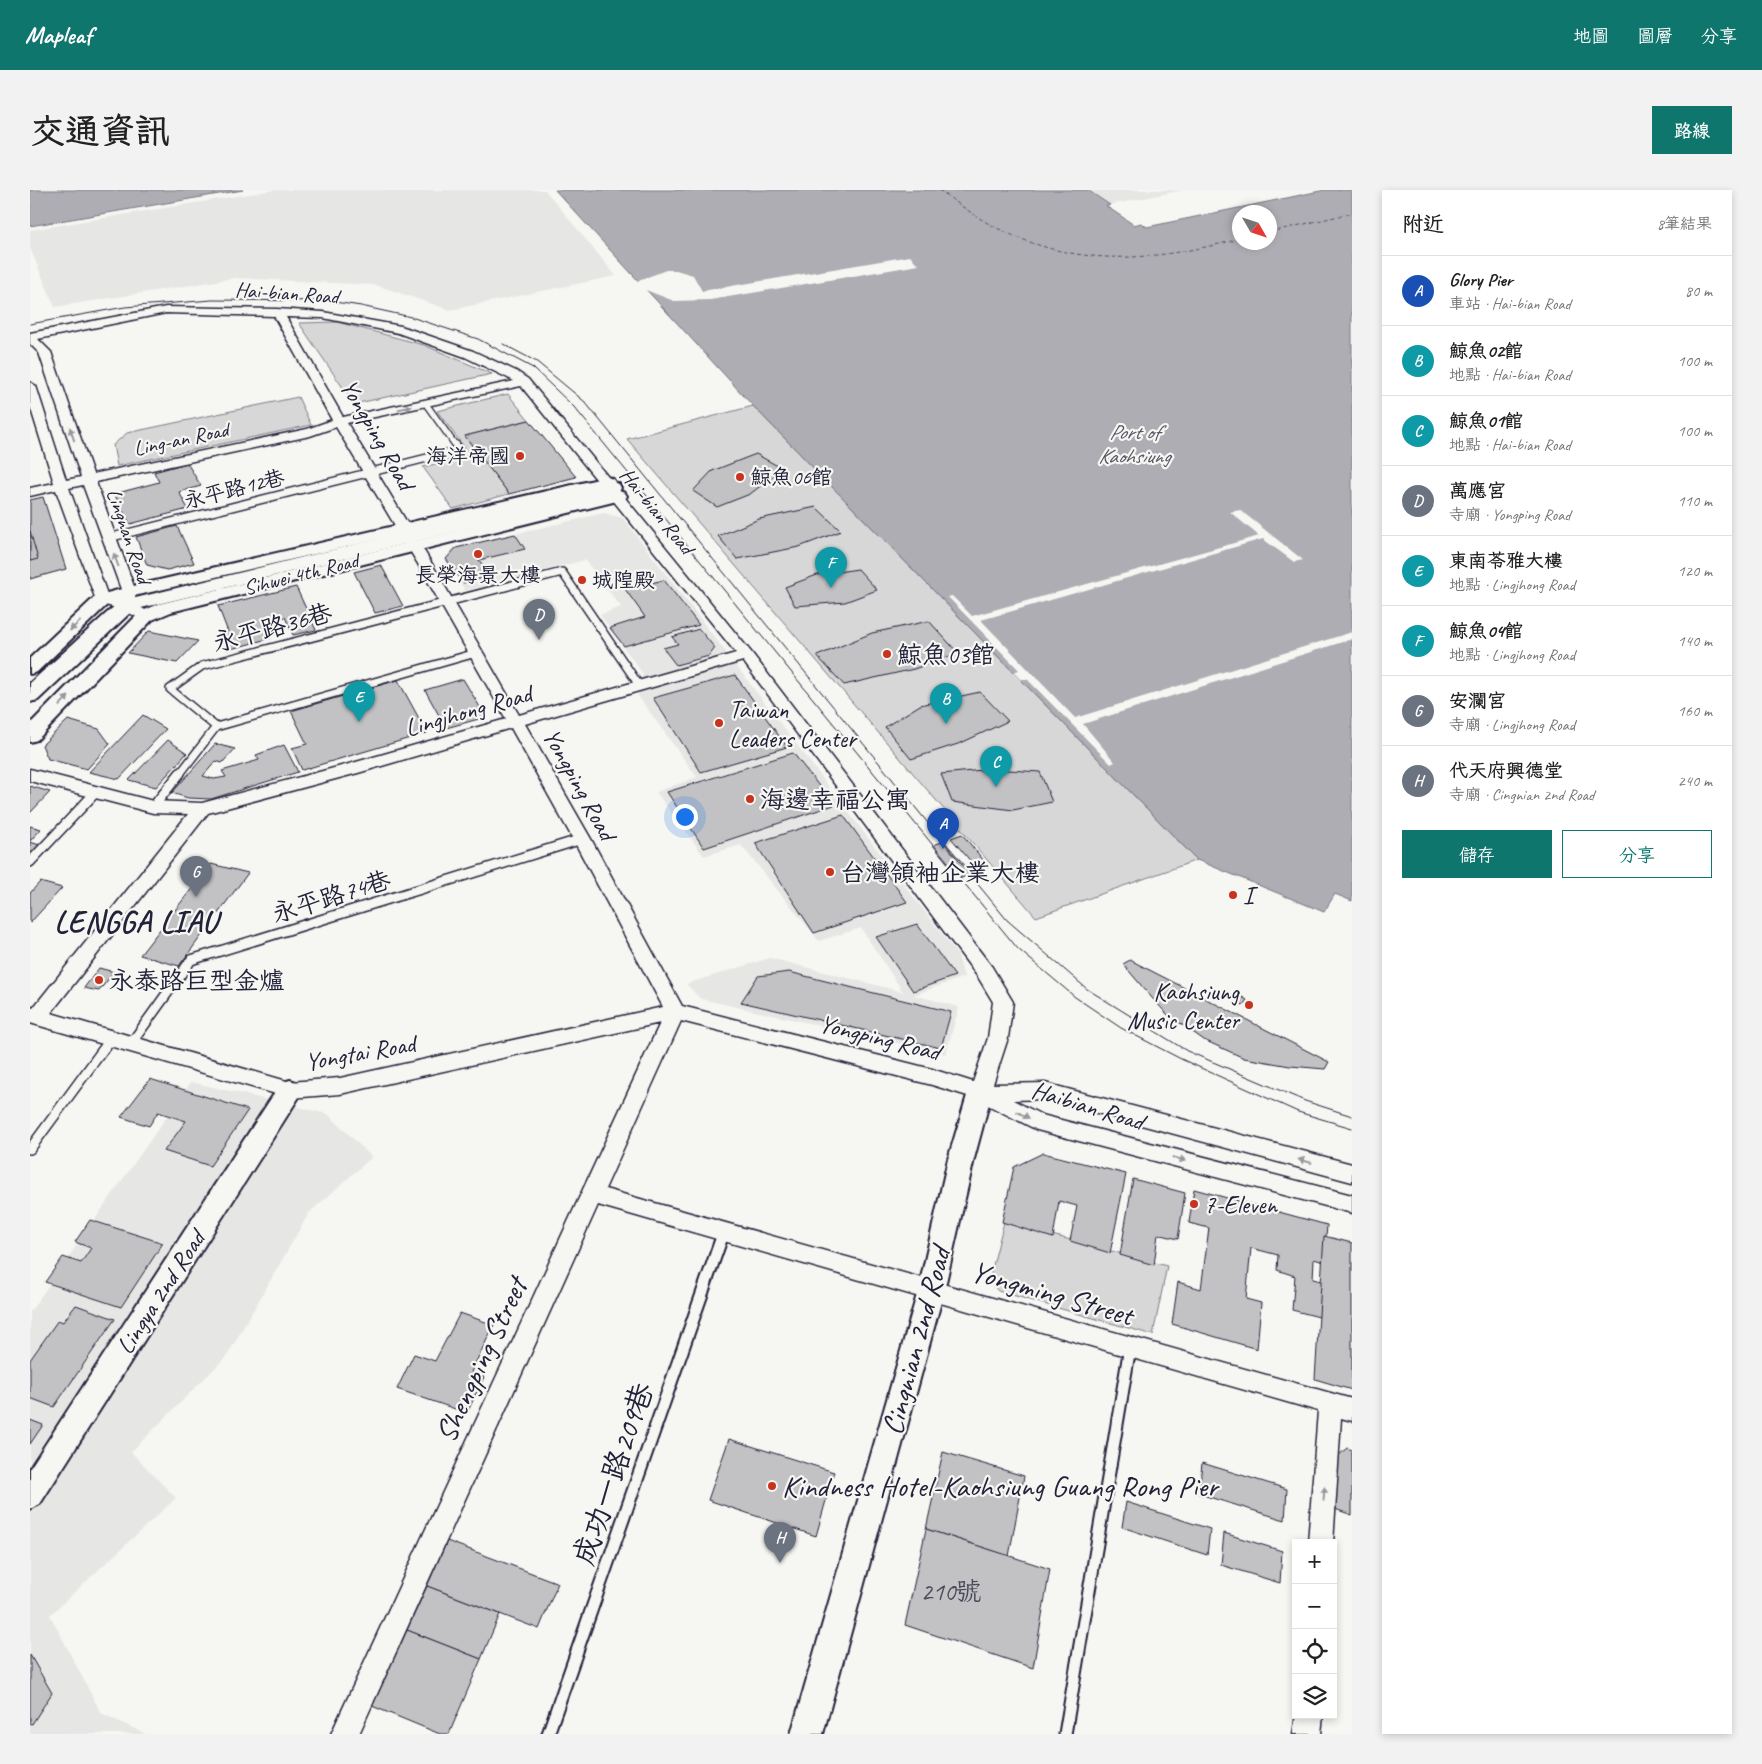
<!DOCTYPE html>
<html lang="zh-TW">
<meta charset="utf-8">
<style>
:root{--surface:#fff;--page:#f2f2f2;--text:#222;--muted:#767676;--line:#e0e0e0;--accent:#0f766e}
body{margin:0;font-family:Caveat,"LXGW WenKai TC",sans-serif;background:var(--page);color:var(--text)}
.controls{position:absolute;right:15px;bottom:15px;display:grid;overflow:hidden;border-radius:0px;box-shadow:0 2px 8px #0003}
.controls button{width:45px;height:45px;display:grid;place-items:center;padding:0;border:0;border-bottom:1px solid var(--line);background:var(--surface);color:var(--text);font:25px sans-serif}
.compass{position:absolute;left:1202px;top:15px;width:45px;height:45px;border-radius:50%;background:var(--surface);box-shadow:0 2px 8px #0003;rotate:129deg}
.you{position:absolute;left:654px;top:626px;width:18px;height:18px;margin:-12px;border:4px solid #fff;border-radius:50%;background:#1a73e8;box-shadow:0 0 0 8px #1a73e833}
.badge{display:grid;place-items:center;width:32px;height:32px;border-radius:50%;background:var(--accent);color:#fff;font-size:16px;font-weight:700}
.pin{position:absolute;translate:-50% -41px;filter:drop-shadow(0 1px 2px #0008)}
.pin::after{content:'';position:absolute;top:26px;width:18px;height:15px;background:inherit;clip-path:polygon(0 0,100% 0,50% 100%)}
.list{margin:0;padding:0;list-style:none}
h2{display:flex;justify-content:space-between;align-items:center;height:65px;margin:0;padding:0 20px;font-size:21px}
h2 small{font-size:16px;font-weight:400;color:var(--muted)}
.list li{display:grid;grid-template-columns:32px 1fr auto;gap:15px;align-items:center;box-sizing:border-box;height:70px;padding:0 20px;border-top:1px solid var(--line)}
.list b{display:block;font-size:19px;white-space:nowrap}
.list p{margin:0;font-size:16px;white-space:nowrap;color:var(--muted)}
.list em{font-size:16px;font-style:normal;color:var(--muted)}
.actions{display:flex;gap:10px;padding:15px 20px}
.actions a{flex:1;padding:11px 0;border:1px solid var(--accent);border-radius:0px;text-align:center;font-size:18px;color:var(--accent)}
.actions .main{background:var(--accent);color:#fff}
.icon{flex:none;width:28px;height:28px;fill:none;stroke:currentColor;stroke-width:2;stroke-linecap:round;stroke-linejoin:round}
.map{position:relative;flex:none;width:1322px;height:1544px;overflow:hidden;border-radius:0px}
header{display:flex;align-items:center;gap:30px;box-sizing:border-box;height:70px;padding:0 25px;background:var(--accent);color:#fff}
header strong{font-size:24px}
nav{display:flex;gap:28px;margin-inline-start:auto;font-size:18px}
.intro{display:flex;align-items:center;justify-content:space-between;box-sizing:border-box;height:120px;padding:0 30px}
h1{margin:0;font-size:35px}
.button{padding:12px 22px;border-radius:0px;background:var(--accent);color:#fff;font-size:18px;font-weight:700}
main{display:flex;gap:30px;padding:0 30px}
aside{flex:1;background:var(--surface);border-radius:0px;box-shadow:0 2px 8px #0003}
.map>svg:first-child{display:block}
.built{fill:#e6e6e4}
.green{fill:#d7d7d7;stroke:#7c7c89}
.water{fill:#adadb3;stroke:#757583;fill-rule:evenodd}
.pier{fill:#f6f6f2}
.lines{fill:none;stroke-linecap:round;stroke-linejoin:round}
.ferry{stroke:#535365;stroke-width:1;stroke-dasharray:4 3;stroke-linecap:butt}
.building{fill:#c2c2c4;stroke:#22223b}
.service-far3-casing{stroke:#22223b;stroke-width:8}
.service-far2-casing{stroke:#22223b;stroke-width:10}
.service-far1-casing{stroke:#22223b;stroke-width:12}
.service-casing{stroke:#22223b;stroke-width:15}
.minor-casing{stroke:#22223b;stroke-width:3}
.tertiary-casing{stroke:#22223b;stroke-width:4}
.secondary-casing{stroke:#22223b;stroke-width:4}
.service-far3{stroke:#f6f6f2;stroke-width:5.5}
.service-far2{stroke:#f6f6f2;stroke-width:7}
.service-far1{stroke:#f6f6f2;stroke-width:9}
.service{stroke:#f6f6f2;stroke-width:11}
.minor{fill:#f6f6f2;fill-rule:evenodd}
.tertiary{fill:#f6f6f2;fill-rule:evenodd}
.secondary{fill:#f6f6f2;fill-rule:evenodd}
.tram{stroke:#22223b;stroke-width:1}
.oneway{fill:#9797a0}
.poi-dot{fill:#c8321e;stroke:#f6f6f2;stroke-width:2}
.labels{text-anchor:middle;stroke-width:4.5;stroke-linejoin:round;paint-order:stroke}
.far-street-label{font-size:21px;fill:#22223b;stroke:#f6f6f2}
.far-water-label{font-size:21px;font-style:italic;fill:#535365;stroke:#f6f6f2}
.far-poi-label{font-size:21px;fill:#22223b;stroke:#f6f6f2;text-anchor:start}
.street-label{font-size:25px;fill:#22223b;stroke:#f6f6f2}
.poi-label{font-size:25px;fill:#22223b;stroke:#f6f6f2;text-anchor:start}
.near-number-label{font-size:26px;fill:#4a4a5d}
.district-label{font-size:30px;font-weight:bold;letter-spacing:1px;fill:#22223b;stroke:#f6f6f2}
.near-street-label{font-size:30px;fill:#22223b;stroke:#f6f6f2}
.near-poi-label{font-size:30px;fill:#22223b;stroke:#f6f6f2;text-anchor:start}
</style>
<header>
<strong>Mapleaf</strong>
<nav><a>地圖</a><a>圖層</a><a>分享</a></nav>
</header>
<div class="intro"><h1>交通資訊</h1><a class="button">路線</a></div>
<main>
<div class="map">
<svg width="1322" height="1544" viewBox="0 0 1322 1544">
<rect width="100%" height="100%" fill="#f6f6f2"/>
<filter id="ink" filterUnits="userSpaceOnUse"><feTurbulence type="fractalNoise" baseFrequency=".02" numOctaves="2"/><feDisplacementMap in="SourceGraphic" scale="10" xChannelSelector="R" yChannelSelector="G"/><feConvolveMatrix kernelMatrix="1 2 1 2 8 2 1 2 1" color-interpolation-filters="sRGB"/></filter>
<g filter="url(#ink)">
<g class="built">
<polygon points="244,0 515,0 586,86 420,120 346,95 205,88 25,117 0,58 0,40"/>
<polygon points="1062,0 1153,0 1080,15 1059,1"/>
<polygon points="574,323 593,328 928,765 934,787 884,805 929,817 916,864 671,809 656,794 740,768 873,802 831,738 789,751 711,655 674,666 626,602 667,587 608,506 613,484 570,425 591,417 555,370 435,401 416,368 423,358"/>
<polygon points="161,892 298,924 342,967 279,1023 197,1166 101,1262 146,1308 20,1425 71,1523 116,1544 0,1544 0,1122"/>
</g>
<g class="green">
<polygon points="307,132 394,155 462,184 324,214 269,133"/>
<polygon points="478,204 499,230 435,246 479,304 423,319 393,277 440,265 407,221"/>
<polygon points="268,207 281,235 87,276 83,255 97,243"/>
<polygon points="723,216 1167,670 1006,727 597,249"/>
<polygon points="974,1032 1137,1076 1123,1145 968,1101 959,1091"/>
</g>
<g class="water">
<polygon points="0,0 213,0 0,36"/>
<path d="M525 0H1054L1059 1 1080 15 1076 16 1104 35 1111 33 1117 37 1295 0H1322V711L1305 704 1294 722 1167 670 723 216ZM1210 22H1240V52H1210Z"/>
</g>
<g class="pier">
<polygon points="880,66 889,75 680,110 644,111 613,99 607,91 636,80 646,80 663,85 672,101"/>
<polygon points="1210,320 1273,370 1264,372 1233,349 951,430 1045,528 1322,442 1322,449 1053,534 1085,572 1081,574 997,489 990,489 983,482 989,480 918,407 922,406 942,426 1229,346 1200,322"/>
</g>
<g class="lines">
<g class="ferry">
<path d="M909 0C929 14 948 29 969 39 1052 80 1125 70 1210 49"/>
<polyline points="1240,42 1322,23"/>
</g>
</g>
<g class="building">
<polygon points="499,230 546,287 479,304 435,246"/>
<polygon points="726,264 753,279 720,304 687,317 663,301 682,281"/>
<polygon points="157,273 171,296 149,302 158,319 100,334 84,304 129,292 124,282"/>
<polygon points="13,307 36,379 0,389 0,310"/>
<polygon points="786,317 811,341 769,357 707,369 688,346 729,329"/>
<polygon points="147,336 164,373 137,380 117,375 106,347"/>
<polygon points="0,341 8,369 0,371"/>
<polygon points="485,344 495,359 449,370 461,386 433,393 416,369 426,358"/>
<polygon points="351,375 373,416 345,423 324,382"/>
<polygon points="828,379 847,400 815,412 765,416 755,397 787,385"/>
<polygon points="634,390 669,435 594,456 580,438 615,427 595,399"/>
<polygon points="266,397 286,440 263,445 255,427 234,432 241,448 197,460 191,444 198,442 188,416"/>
<polygon points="899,431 928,463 884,479 814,495 787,466 842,443"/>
<polygon points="669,439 685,458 679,466 646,475 633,458 648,454 642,447"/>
<polygon points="119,441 168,451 147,473 98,463"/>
<polygon points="705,485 757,557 671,582 623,508"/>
<polygon points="433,489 456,527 416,538 395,500"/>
<polygon points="368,490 397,543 272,580 262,558 277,554 261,521"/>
<polygon points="950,502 978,531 931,553 881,569 855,537 890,515"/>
<polygon points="113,525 136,539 89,589 59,582"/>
<polygon points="38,530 69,539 80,554 57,579 18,569 12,555"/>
<polygon points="138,550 157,563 126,597 99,590"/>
<polygon points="185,554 205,559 192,573 186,571 173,586 184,589 196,587 192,581 229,570 226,565 254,555 268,582 181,609 158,608 142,603"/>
<polygon points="763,563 804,615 674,658 637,602"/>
<polygon points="963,579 1010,582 1022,612 983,620 922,612 911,584"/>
<polygon points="0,596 20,602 0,623"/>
<polygon points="813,625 877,712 784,743 725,653"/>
<polygon points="0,636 11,639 0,651"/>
<polygon points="932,644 959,677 949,681 921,648"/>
<polygon points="914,651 942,684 931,688 904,655"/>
<polygon points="0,652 13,656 0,669"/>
<polygon points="181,674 218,683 149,776 110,765"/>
<polygon points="10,692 32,698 0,733 0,703"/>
<polygon points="887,734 925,786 883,801 846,747"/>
<polygon points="1100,770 1299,872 1295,879 1260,876 1214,868 1174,850 1137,824 1122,808 1093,774"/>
<polygon points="69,778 84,782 69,801 54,798"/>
<polygon points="759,782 921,822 911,858 711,812 728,786"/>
<polygon points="1205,803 1217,810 1213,815 1201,810"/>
<polygon points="120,889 218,920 180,976 134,961 156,931 128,922 119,936 91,927"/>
<polygon points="1013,963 1096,984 1080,1063 1040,1051 1047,1016 1029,1011 1023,1048 972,1032 984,977"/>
<polygon points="1103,989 1155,1003 1148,1049 1128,1044 1124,1075 1090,1065"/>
<polygon points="1164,999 1297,1035 1294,1072 1284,1069 1283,1089 1295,1092 1293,1128 1262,1120 1265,1086 1247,1080 1248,1065 1221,1058 1216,1109 1231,1113 1227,1159 1142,1134 1148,1092 1171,1099 1179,1038 1159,1033"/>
<polygon points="60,1030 133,1053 91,1117 15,1092 33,1067 51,1073 61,1058 45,1052"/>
<polygon points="1294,1046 1322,1053 1322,1200 1285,1189"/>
<polygon points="46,1115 85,1129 24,1217 0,1208 0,1170 28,1130 33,1132"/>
<polygon points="430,1123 464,1135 441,1182 454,1187 437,1223 367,1199 384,1164 405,1171"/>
<polygon points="0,1230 13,1235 0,1254"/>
<polygon points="699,1249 804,1282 786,1346 678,1310"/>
<polygon points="1317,1258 1322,1260 1322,1325 1305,1319 1308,1266"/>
<polygon points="913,1262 994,1286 979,1366 896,1339"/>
<polygon points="1172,1273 1257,1299 1255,1330 1169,1304"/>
<polygon points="1096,1312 1180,1339 1177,1365 1092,1337"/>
<polygon points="896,1339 1020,1379 1003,1478 875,1435"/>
<polygon points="1194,1343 1252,1361 1250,1393 1191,1375"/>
<polygon points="417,1351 528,1393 509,1439 397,1396"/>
<polygon points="397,1396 470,1424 451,1469 377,1440"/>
<polygon points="377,1440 451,1469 419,1544 410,1544 342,1516"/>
<polygon points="0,1465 22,1503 2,1534 0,1533"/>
</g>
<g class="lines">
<defs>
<polyline id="service-far3" points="396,214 426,256"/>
<g id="service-far2">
<polyline points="78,348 429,260 426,255"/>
<polyline points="186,537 140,499 172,476 532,382 609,495"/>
<polyline points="149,585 186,537 446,463"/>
</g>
<g id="service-far1">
<polyline points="123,617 150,583"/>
<polyline points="0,672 65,603"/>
<polyline points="100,855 161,770 552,649"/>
<polyline points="0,959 80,850"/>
</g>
<g id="service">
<polyline points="518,1544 694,1041"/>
<polyline points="1035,1544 1100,1157"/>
</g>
<g id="minor">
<path d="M136 117 247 119 293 122 371 136 443 161 486 181 498 189 721 462 962 777 983 812 978 848 963 894 1015 893 1322 974V992L1015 909 983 910 1012 925 1322 1005V1023L1007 940 944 908 902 895 651 831 575 999 1322 1209V1231L1311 1228 1303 1354 1278 1353 1288 1221 568 1015 329 1544H301L630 833 310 904 260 908 0 833V817L3 818 158 624 123 623 0 591V579L123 611 172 613 319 574 476 529 388 374 306 237 280 246 66 292 106 402 104 414 121 423 123 426 121 429H111L91 419 67 413 26 300 0 306V298L24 293 0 216V192L6 196 36 290 51 287 9 163 0 154V143ZM136 123 244 126 302 230 277 239 63 284 21 162 8 149ZM256 127 293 128 368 143 435 167 484 191 313 227ZM491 196 706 463 489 525 402 374 317 233ZM53 295 92 402 90 410 78 407 39 298ZM713 471 948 787 963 812 958 848 943 892 902 879 652 816 561 649 495 534ZM481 538 543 649 633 817 310 888 260 892 21 823 178 623 328 583Z"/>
<polygon points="1266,1524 1293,1525 1291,1544 1263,1544"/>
</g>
<g id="tertiary">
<polygon points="577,287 583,289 585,292 583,295 104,406 78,414 7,482 0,484 0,468 66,406 99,397"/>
<polygon points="589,301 595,303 597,306 595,309 141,422 122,430 7,550 0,552 0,534 110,422 129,414"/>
<polygon points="260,890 269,893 272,900 269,907 10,1314 0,1319 0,1278 251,893"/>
<polygon points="950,892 959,895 962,902 944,969 914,1101 793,1544 761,1544 888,1101 918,969 938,902 941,895"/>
</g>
<polygon id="secondary" points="582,292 589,294 591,298 589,302 103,420 8,510 0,512 0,493 89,412"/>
</defs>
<use href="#service-far3" class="service-far3-casing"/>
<use href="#service-far2" class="service-far2-casing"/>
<use href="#service-far1" class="service-far1-casing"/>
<use href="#service" class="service-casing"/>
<use href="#minor" class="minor-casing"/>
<use href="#tertiary" class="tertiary-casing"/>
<use href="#secondary" class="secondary-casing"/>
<use href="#service-far3" class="service-far3"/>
<use href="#service-far2" class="service-far2"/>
<use href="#service-far1" class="service-far1"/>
<use href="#service" class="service"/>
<use href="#minor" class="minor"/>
<use href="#tertiary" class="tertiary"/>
<use href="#secondary" class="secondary"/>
<g class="tram">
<polyline points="0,134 95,117 182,110 298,111 331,116 381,127 448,149 503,178 544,217 988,759 1045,807 1091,838 1151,869 1268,922 1322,938"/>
<polyline points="473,154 507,172 555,212 977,730 1057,799 1157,861 1275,911 1322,926"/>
</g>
</g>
<defs><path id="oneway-solid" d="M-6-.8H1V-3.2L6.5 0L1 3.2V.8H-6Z" transform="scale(1.25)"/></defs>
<g class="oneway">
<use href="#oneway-solid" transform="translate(375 218) rotate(-12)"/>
<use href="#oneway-solid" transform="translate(42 244) rotate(-108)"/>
<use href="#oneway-solid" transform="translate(86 370) rotate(-111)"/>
<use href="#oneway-solid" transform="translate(45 436) rotate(137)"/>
<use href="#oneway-solid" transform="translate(34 511) rotate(-46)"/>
<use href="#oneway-solid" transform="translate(993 925) rotate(28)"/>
<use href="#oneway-solid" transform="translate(1149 969) rotate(15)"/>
<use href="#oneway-solid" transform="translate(1275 971) rotate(-165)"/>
<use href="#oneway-solid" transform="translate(1294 1304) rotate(-86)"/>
</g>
</g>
<g class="poi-dot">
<circle cx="490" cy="266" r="5"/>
<circle cx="710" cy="287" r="5"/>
<circle cx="448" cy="364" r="5"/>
<circle cx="552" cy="390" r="5"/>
<circle cx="857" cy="464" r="5"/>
<circle cx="689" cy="533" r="5"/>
<circle cx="720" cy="609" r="5"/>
<circle cx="800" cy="682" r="5"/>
<circle cx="1203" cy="705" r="5"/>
<circle cx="69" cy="790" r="5"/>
<circle cx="1219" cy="815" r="5"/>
<circle cx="1164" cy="1014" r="5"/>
<circle cx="742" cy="1296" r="5"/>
</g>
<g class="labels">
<g class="far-street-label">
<text transform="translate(257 103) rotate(4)" y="7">Hai-bian Road</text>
<text transform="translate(151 249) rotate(-12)" y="7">Ling-an Road</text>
<text transform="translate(204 299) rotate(-14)" y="7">永平路12巷</text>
<text transform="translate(627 321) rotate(51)" y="7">Hai-bian Road</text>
<text transform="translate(99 346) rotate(71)" y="7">Lingnan Road</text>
<text transform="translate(271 384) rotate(-14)" y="7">Sihwei 4th Road</text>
</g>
<g class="far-water-label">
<text x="1104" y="249">Port of<tspan x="1104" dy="24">Kaohsiung</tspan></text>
</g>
<g class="far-poi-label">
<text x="480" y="273" text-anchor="end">海洋帝國</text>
<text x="720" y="294">鯨魚06館</text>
<text x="448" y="392" text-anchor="middle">長榮海景大樓</text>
<text x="562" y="397">城隍殿</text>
</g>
<g class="street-label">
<text transform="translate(348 244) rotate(60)" y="9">Yongping Road</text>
<text transform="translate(242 437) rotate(-15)" y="9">永平路36巷</text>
<text transform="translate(438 520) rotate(-16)" y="9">Lingjhong Road</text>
<text transform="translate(550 594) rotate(61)" y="9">Yongping Road</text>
<text transform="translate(301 706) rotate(-17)" y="9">永平路74巷</text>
<text transform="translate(850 847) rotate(14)" y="9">Yongping Road</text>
<text transform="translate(330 862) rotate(-10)" y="9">Yongtai Road</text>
<text transform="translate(1058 915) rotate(17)" y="9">Haibian Road</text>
<text transform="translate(130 1102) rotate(-57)" y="9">Lingya 2nd Road</text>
</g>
<g class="poi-label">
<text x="867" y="473">鯨魚03館</text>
<text x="699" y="528">Taiwan<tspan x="699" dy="29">Leaders Center</tspan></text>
<text x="730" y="618">海邊幸福公寓</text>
<text x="810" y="691">台灣領袖企業大樓</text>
<text x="1213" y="714">I</text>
<text x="79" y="799">永泰路巨型金爐</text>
<text x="1209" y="810" text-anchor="end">Kaohsiung<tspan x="1209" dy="29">Music Center</tspan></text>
<text x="1174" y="1023">7-Eleven</text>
</g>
<g class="near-number-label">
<text x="921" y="1410">210號</text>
</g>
<g class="district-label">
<text x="106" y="742">LENGGA LIAU</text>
</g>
<g class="near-street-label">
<text transform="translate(1022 1103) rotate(16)" y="10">Yongming Street</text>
<text transform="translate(886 1151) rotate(-75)" y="10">Cingnian 2nd Road</text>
<text transform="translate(451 1170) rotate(-65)" y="10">Shengping Street</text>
<text transform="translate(583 1284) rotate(-71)" y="10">成功一路209巷</text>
</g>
<g class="near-poi-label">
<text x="752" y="1306">Kindness Hotel-Kaohsiung Guang Rong Pier</text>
</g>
</g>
</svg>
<div class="controls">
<button>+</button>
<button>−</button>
<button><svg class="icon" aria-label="locate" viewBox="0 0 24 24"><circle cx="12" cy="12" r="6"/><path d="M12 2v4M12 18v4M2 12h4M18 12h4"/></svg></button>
<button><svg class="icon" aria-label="layers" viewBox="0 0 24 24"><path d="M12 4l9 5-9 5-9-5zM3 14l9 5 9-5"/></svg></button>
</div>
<svg class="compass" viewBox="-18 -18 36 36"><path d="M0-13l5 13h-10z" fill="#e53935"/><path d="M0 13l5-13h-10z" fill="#767676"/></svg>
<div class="you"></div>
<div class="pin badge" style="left:913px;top:659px;background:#1a4fb4">A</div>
<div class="pin badge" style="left:916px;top:534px;background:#0f9aa8">B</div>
<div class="pin badge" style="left:966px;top:597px;background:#0f9aa8">C</div>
<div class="pin badge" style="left:509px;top:450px;background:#6b7280">D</div>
<div class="pin badge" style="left:329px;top:532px;background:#0f9aa8">E</div>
<div class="pin badge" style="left:801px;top:398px;background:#0f9aa8">F</div>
<div class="pin badge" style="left:166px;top:707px;background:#6b7280">G</div>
<div class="pin badge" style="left:750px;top:1373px;background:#6b7280">H</div>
</div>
<aside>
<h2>附近<small>8筆結果</small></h2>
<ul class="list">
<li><span class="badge" style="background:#1a4fb4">A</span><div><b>Glory Pier</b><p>車站 · Hai-bian Road</p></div><em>80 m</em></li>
<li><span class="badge" style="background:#0f9aa8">B</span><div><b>鯨魚02館</b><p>地點 · Hai-bian Road</p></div><em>100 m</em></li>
<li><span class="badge" style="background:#0f9aa8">C</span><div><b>鯨魚01館</b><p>地點 · Hai-bian Road</p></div><em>100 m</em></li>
<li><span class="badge" style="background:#6b7280">D</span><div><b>萬應宮</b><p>寺廟 · Yongping Road</p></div><em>110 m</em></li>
<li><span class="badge" style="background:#0f9aa8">E</span><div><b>東南苓雅大樓</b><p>地點 · Lingjhong Road</p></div><em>120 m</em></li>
<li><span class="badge" style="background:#0f9aa8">F</span><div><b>鯨魚04館</b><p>地點 · Lingjhong Road</p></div><em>140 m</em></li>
<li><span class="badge" style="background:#6b7280">G</span><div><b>安瀾宮</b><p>寺廟 · Lingjhong Road</p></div><em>160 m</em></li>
<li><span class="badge" style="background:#6b7280">H</span><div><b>代天府興德堂</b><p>寺廟 · Cingnian 2nd Road</p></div><em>240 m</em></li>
</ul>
<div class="actions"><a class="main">儲存</a><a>分享</a></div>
</aside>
</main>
